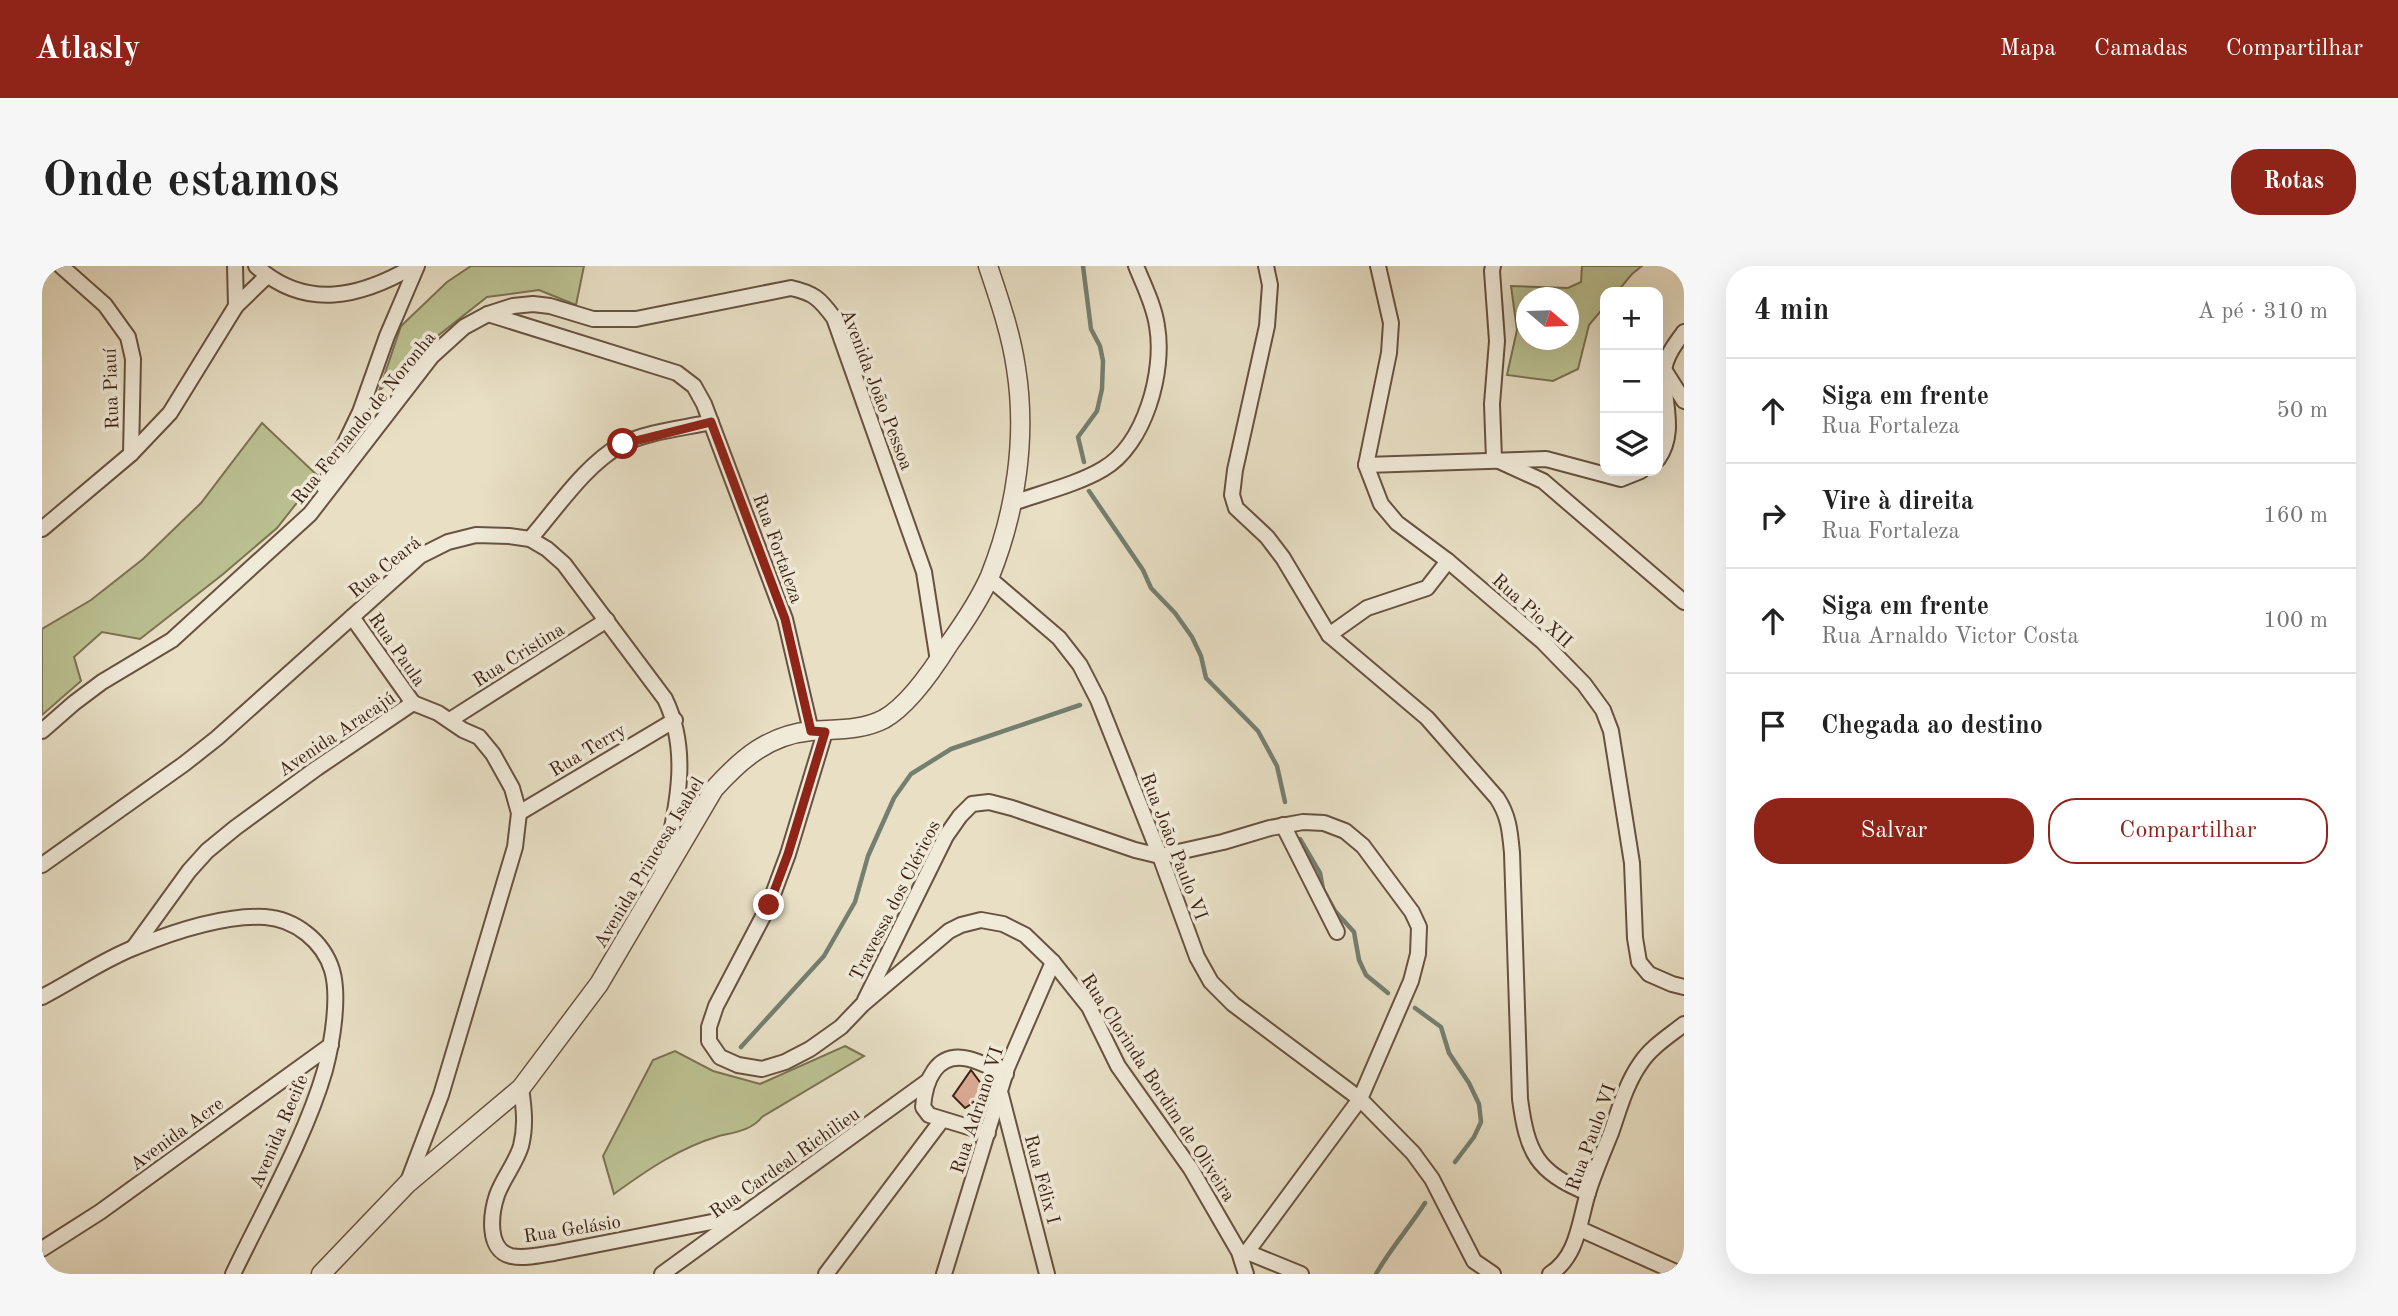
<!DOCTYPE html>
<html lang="pt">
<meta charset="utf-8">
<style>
:root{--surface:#fff;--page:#f6f6f6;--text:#222;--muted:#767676;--line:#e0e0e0;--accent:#8f2418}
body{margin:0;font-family:"Old Standard TT",serif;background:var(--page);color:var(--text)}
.controls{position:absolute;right:21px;top:21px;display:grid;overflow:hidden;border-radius:14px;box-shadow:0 7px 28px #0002}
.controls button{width:63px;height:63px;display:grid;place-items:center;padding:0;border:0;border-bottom:2px solid var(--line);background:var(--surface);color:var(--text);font:35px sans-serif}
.compass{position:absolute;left:1474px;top:21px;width:63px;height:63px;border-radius:50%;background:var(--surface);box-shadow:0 7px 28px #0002;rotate:109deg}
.stop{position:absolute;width:21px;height:21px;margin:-16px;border:5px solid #8f2418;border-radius:50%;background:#fff}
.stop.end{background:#8f2418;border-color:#fff;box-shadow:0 2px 7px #0008}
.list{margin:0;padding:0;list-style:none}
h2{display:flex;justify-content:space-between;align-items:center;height:91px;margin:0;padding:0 28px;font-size:30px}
h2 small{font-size:23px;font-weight:400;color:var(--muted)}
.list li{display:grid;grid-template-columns:46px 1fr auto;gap:21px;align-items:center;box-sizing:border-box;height:105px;padding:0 28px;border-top:2px solid var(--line)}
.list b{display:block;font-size:26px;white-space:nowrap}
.list p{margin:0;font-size:23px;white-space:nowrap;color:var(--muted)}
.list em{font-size:23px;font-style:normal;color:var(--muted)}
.actions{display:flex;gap:14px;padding:21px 28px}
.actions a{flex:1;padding:16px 0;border:2px solid var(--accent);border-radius:28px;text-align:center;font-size:24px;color:var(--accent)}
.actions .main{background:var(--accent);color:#fff}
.icon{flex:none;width:38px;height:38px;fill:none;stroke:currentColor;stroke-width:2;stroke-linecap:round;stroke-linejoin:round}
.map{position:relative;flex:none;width:1642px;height:1008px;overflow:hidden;border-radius:28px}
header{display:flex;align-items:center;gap:42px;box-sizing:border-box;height:98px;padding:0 35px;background:var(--accent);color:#fff}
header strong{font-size:33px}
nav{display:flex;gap:38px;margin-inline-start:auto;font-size:24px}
.intro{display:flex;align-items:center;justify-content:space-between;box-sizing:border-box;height:168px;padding:0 42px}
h1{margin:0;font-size:49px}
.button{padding:18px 32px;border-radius:28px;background:var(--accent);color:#fff;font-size:24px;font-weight:700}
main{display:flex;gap:42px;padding:0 42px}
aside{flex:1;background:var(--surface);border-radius:28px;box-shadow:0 7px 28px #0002}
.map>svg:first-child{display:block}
.green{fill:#bbc091;stroke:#7c7252;stroke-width:2;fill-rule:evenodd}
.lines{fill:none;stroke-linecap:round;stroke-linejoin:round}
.stream{stroke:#747f70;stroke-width:4.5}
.building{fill:#d9a893;stroke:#3e2314;stroke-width:2}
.minor-casing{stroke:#685240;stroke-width:18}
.tertiary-casing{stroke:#685240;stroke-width:21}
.minor{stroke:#f0ead9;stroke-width:14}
.tertiary{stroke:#f0ead9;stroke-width:18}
.route{stroke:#8f2418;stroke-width:9}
.labels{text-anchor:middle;stroke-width:7;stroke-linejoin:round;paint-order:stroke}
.street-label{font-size:19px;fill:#3e2314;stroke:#f0ead9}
</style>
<header>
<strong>Atlasly</strong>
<nav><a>Mapa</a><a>Camadas</a><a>Compartilhar</a></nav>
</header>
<div class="intro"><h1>Onde estamos</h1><a class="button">Rotas</a></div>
<main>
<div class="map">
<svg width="1642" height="1008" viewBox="0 0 1642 1008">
<rect width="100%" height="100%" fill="#e8dfc5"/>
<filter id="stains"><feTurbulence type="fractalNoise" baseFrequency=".00286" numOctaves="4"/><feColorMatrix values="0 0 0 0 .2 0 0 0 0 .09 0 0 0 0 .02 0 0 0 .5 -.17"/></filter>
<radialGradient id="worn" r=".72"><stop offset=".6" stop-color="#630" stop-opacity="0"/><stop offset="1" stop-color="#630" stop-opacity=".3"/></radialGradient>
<g class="green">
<polygon points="429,0 542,0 534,39 497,24 445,31 388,76 337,125 359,60 405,16"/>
<path d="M1540 0H1600L1590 8 1575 26H1563V40L1547 59 1536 103 1511 115 1465 109 1475 64 1469 20 1526 22 1539 16ZM1484 32H1526V74H1484Z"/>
<polygon points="220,157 276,210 235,262 180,309 98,373 60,366 32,391 39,415 0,449 0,363 49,334 101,293 159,237"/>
<path d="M803 780 822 790 720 851C710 864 694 866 677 870 637 882 605 904 572 928L561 890 611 794 633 785 671 805 718 818Z"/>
</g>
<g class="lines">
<g class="stream">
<polyline points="1041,0 1049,63 1058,80 1061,95 1060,123 1055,145 1036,171 1042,196"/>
<polyline points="1047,225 1101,304 1109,322 1133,347 1150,371 1159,390 1164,412 1216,465 1235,500 1243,536"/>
<polyline points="1258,573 1278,607 1281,623 1293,645 1312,666 1317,694 1324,709 1346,727"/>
<polyline points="1373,742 1399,761 1407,787 1427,817 1437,838 1439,856 1432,871 1413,896"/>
<polyline points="699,781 782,690 813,636 826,590 852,532 869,508 909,483 1038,439"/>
<path d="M1334 1008C1348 983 1367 962 1383 937"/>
</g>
</g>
<polygon class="building" points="929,804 946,827 923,842 911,830"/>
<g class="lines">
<defs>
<g id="minor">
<polyline points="19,0 63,39 86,71 91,93 89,188"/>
<polyline points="193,0 194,40"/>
<path d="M214 0C264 45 319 31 372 0"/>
<path d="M1224 0 1228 19 1225 60 1193 204 1190 229 1194 242 1225 271 1241 292 1287 369 1385 452 1455 532C1467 550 1468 566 1470 587L1478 833C1485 885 1494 907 1546 927"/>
<polyline points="1336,0 1349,57 1347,87 1324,199 1339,238 1355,257 1406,295 1501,376 1542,418 1561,444 1569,465 1590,597 1593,672 1597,696 1607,708 1630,718 1642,721"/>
<polyline points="1451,0 1450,5 1455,75 1450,138 1452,193"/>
<polyline points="446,48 635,107 652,120 662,138 743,353 769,465"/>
<polyline points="1623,105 1642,135"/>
<path d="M1616 193C1635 166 1621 136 1622 106 1623 91 1633 78 1642 66"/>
<polyline points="1457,195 1501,215 1642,336"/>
<polyline points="1324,199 1504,193 1579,213 1599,205"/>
<polyline points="282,221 318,146 345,70 375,0"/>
<path d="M971 237C999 227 1036 218 1061 203 1103 179 1123 105 1115 60 1112 39 1102 20 1094 0"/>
<polyline points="0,263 89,188 128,147 194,40 225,10"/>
<path d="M488 273C514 243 544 198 579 179 603 166 642 162 669 156"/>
<polyline points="947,312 1017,372 1038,399 1056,434 1118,590 1155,691 1169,716 1191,738 1318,833 1371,887 1390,913 1432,995 1451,1008"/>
<polyline points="310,351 371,437"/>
<polyline points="1287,369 1325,342 1385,322 1406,295"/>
<polyline points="408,454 565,354"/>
<path d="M0 465 32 437 60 416 130 374 268 248 390 90 422 61 446 48 471 40 491 38 508 40 551 53H594L749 22C772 27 778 33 792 52L882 306 896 395"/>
<polyline points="783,466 746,588 727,639 674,740 667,761 667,775 678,791 696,799 720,803 743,796 768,783 799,761 820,739 907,665 919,659 939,654 961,658 983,669 1011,696 1047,741 1076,800 1149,903 1197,986 1204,1008"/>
<polyline points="477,547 633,454"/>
<polyline points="1241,559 1295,666"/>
<path d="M0 599 142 498 175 472 378 290 406 276 434 269 467 270 488 273 505 283 522 298 623 433C650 489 633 546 621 604"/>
<polyline points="92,681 147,605 165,585 193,562 275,502 371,437 396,447 421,464 437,471 451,488 470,522 477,547 473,581 399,829 365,918"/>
<path d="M0 731C31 715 62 693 94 681 131 666 183 649 223 651 253 653 281 675 290 704 298 731 290 777 283 804 263 873 222 943 191 1008"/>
<polyline points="823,734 904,570 918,550 930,538 947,536 970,542 1093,584 1118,590 1181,576 1228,562 1261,556 1282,557 1303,565 1321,580 1370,646 1377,661 1376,688 1369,715 1318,833 1205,986"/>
<path d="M479 822C482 842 484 860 479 880 474 897 461 912 455 929 449 947 444 984 469 990 483 993 498 989 512 987L695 951"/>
<polyline points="959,829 1005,1008"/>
<path d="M946 867 887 849 881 841C883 815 894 785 927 793 939 796 952 803 964 808"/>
<polyline points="1538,963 1638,1008"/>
<polyline points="0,983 58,946 289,779"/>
<polyline points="1199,986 1205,986 1259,1008"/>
<polyline points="620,1008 886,815"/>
<polyline points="784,1008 900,854"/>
<polyline points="902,1008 965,802 1011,696"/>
<path d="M1508 1008C1536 990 1537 956 1546 927 1552 907 1561 887 1569 867 1577 844 1584 818 1598 798 1609 781 1627 770 1642 758"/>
</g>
<path id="tertiary" d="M279 1008 365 918 479 822 557 718 672 523C700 492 727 469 769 465 793 463 819 465 842 453 867 439 892 402 907 378 922 357 938 333 948 310 974 245 985 171 974 102 969 67 957 33 946 0"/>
</defs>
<use href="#minor" class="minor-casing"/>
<use href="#tertiary" class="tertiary-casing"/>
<use href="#minor" class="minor"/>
<use href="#tertiary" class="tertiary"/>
</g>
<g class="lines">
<polyline class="route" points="581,178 669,156 743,353 769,465 783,466 746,588 727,639"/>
</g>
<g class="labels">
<g class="street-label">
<text transform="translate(68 123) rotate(-92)" y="7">Rua Piauí</text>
<text transform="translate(836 123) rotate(69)" y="7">Avenida João Pessoa</text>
<text transform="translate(321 151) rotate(-51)" y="7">Rua Fernando de Noronha</text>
<text transform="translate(737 282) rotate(70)" y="7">Rua Fortaleza</text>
<text transform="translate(342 300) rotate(-39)" y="7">Rua Ceará</text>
<text transform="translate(1491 344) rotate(42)" y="7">Rua Pio XII</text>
<text transform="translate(356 383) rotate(55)" y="7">Rua Paula</text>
<text transform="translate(476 388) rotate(-32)" y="7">Rua Cristina</text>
<text transform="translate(294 467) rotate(-34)" y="7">Avenida Aracajú</text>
<text transform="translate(545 483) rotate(-31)" y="7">Rua Terry</text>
<text transform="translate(1133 580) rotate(69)" y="7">Rua João Paulo VI</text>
<text transform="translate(606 596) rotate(-59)" y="7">Avenida Princesa Isabel</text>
<text transform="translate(852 634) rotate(-63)" y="7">Travessa dos Cléricos</text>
<text transform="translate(1117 821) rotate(57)" y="7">Rua Clorinda Bordim de Oliveira</text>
<text transform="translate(934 844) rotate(-72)" y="7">Rua Adriano VI</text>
<text transform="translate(236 865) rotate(-67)" y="7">Avenida Recife</text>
<text transform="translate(134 867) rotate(-36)" y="7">Avenida Acre</text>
<text transform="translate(1548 871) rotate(-70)" y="7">Rua Paulo VI</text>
<text transform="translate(742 896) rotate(-35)" y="7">Rua Cardeal Richilieu</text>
<text transform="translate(1001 913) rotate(75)" y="7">Rua Félix I</text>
<text transform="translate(530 962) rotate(-9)" y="7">Rua Gelásio</text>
</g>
</g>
<rect width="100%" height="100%" filter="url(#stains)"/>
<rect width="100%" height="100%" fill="url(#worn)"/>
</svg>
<div class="controls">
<button>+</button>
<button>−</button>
<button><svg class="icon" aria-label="layers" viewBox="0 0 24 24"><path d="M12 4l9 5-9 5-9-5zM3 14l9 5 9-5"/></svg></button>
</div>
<svg class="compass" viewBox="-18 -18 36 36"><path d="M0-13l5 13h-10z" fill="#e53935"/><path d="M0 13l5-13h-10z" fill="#767676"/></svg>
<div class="stop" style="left:581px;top:178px"></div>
<div class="stop end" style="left:727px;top:639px"></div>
</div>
<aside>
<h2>4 min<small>A pé · 310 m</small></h2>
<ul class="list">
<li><svg class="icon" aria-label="ahead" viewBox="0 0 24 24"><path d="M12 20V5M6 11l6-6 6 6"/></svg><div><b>Siga em frente</b><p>Rua Fortaleza</p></div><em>50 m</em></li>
<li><svg class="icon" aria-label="right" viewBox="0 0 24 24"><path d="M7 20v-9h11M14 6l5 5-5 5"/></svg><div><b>Vire à direita</b><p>Rua Fortaleza</p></div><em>160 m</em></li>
<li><svg class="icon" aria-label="ahead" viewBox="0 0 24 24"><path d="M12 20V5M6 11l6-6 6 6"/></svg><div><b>Siga em frente</b><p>Rua Arnaldo Victor Costa</p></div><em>100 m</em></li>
<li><svg class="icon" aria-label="arrive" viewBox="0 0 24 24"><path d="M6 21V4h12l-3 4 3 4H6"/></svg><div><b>Chegada ao destino</b></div></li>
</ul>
<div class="actions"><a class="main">Salvar</a><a>Compartilhar</a></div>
</aside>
</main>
